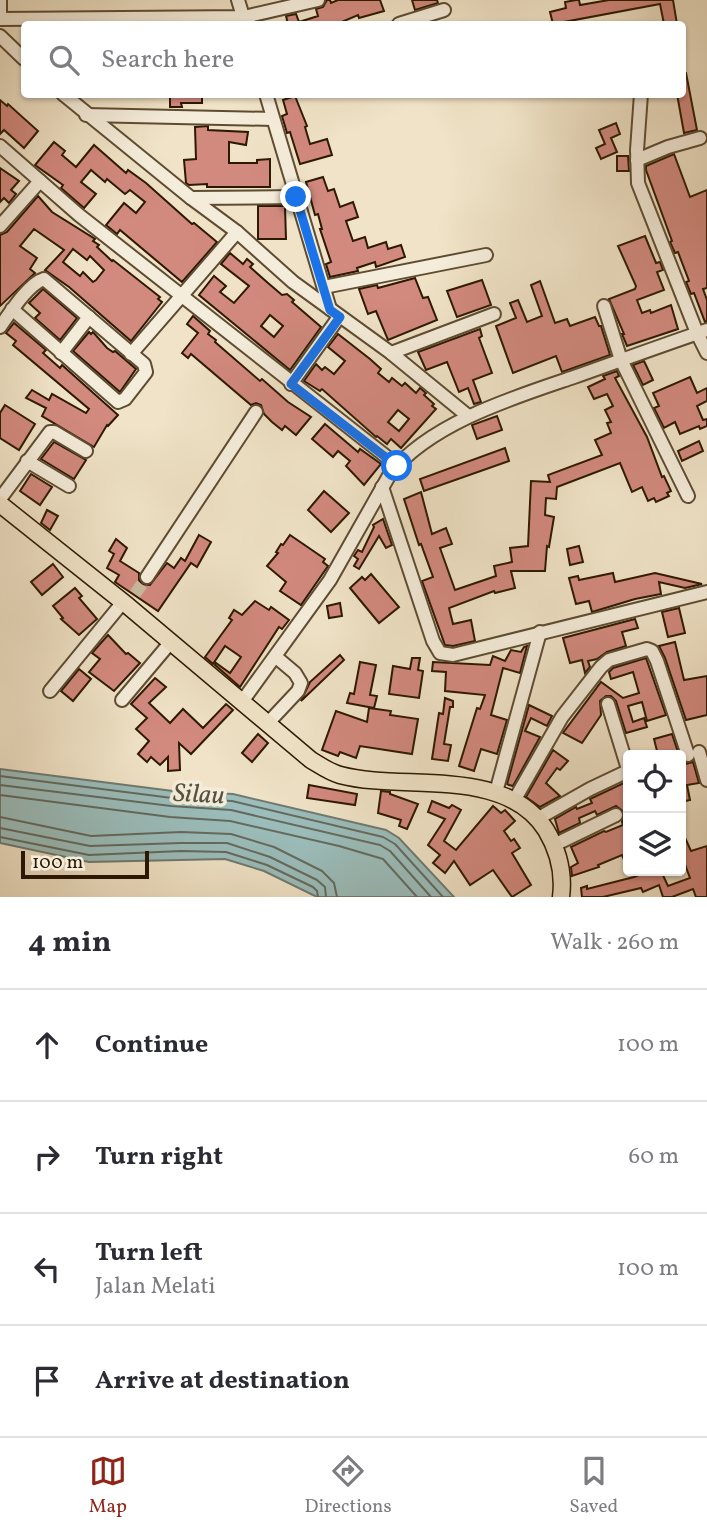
<!DOCTYPE html>
<meta charset="utf-8">
<style>
:root{--surface:#fff;--page:#f7f7f7;--text:#2b2b33;--muted:#7c7c81;--line:#e1e1e2;--accent:#8f2418}
body{margin:0;font-family:Vollkorn,serif;background:var(--page);color:var(--text)}
.controls{position:absolute;right:21px;bottom:21px;display:grid;overflow:hidden;border-radius:7px;box-shadow:0 2px 5px #0004}
.controls button{width:63px;height:63px;display:grid;place-items:center;padding:0;border:0;border-bottom:2px solid var(--line);background:var(--surface);color:var(--text);font:35px sans-serif}
.scale{position:absolute;left:21px;bottom:18px;width:128px;box-sizing:border-box;padding-left:7px;border:4px solid #2d1900;border-top:0;font-size:19px;line-height:24px;white-space:nowrap;color:#2d1900;-webkit-text-stroke:5px #f5eddb;paint-order:stroke}
.stop{position:absolute;width:21px;height:21px;margin:-16px;border:5px solid #1a73e8;border-radius:50%;background:#fff}
.stop.end{background:#1a73e8;border-color:#fff;box-shadow:0 2px 7px #0008}
.list{margin:0;padding:0;list-style:none}
h2{display:flex;justify-content:space-between;align-items:center;height:91px;margin:0;padding:0 28px;font-size:30px}
h2 small{font-size:23px;font-weight:400;color:var(--muted)}
.list li{display:grid;grid-template-columns:46px 1fr auto;gap:21px;align-items:center;box-sizing:border-box;height:112px;padding:0 28px;border-top:2px solid var(--line)}
.list b{display:block;font-size:26px;white-space:nowrap}
.list p{margin:0;font-size:23px;white-space:nowrap;color:var(--muted)}
.list em{font-size:23px;font-style:normal;color:var(--muted)}
.icon{flex:none;width:38px;height:38px;fill:none;stroke:currentColor;stroke-width:2;stroke-linecap:round;stroke-linejoin:round}
.map{position:relative;flex:none;width:707px;height:897px;overflow:hidden}
.search{position:absolute;background:var(--surface);box-shadow:0 2px 5px #0004;left:21px;right:21px;top:21px;height:77px;display:flex;align-items:center;gap:18px;box-sizing:border-box;padding:0 24px;border-radius:7px;color:var(--muted);font-size:26px}
.sheet{height:539px;background:var(--surface)}
nav{display:flex;justify-content:space-around;align-items:center;box-sizing:border-box;height:98px;border-top:2px solid var(--line);background:var(--surface);font-size:19px;color:var(--muted)}
nav a{display:grid;justify-items:center;gap:4px}
nav .on{color:var(--accent)}
.map>svg:first-child{display:block}
.water{fill:#9bbdbb;stroke:#6f7b70;stroke-width:2}
.lines{fill:none;stroke-linecap:round;stroke-linejoin:round}
.shore{stroke:#646b5e;stroke-width:2}
.building{fill:#d2897e;stroke:#2d1900;stroke-width:2;fill-rule:evenodd}
.minor-tunnel{stroke:#c9bb9f;stroke-width:12;stroke-dasharray:12 6;stroke-linecap:butt}
.minor-casing{stroke:#5e4c32;stroke-width:16}
.major-casing{stroke:#2d1900;stroke-width:19}
.minor{stroke:#f5eddb;stroke-width:12}
.major{stroke:#f0e3c7;stroke-width:16}
.route{stroke:#1a73e8;stroke-width:9}
.labels{text-anchor:middle;stroke-width:7;stroke-linejoin:round;paint-order:stroke}
.water-label{font-size:26px;font-style:italic;fill:#545241;stroke:#f5eddb}
</style>
<div class="map">
<svg width="707" height="897" viewBox="0 0 707 897">
<rect width="100%" height="100%" fill="#f0e3c7"/>
<filter id="stains"><feTurbulence type="fractalNoise" baseFrequency=".00286" numOctaves="4"/><feColorMatrix values="0 0 0 0 .2 0 0 0 0 .09 0 0 0 0 .02 0 0 0 .5 -.17"/></filter>
<radialGradient id="worn" r=".72"><stop offset=".6" stop-color="#630" stop-opacity="0"/><stop offset="1" stop-color="#630" stop-opacity=".3"/></radialGradient>
<polygon class="water" points="0,769 173,791 233,794 386,830 399,838 454,897 317,897 264,871 225,859 89,862 0,843"/>
<g class="lines">
<g class="shore">
<polyline points="0,776 172,798 232,801 383,837 395,844 443,897"/>
<polyline points="0,785 171,806 231,810 380,845 390,851 431,897"/>
<polyline points="0,795 170,817 230,821 339,846 383,859 417,897"/>
<polyline points="0,817 91,836 181,832 231,834 274,847 322,871 334,883 337,897"/>
<polyline points="0,828 90,846 181,843 227,843 270,857 317,880 325,887 326,897"/>
<polyline points="0,837 89,855 181,851 226,852 267,865 313,887 317,891 318,897"/>
</g>
</g>
<g class="building">
<polygon points="327,0 330,0 331,3 338,0 380,0 384,11 359,18 358,15 337,24 288,24 286,16 296,14 299,22 318,16 316,9 323,7"/>
<polygon points="412,0 437,0 438,3 415,10"/>
<polygon points="576,0 579,0 580,5 609,0 673,0 677,24 664,24 660,4 553,24 550,12 566,8 565,2"/>
<polygon points="682,73 686,73 697,130 684,133 677,94 682,94"/>
<polygon points="170,94 202,94 202,103 181,103 182,107 170,107"/>
<polygon points="295,96 307,126 305,127 310,144 327,139 332,155 300,164 290,132 287,133 282,116 287,114 283,100"/>
<polygon points="0,100 7,106 8,104 38,131 24,148 4,130 0,134"/>
<polygon points="616,123 620,134 611,138 617,152 601,159 596,148 605,144 599,130"/>
<polygon points="208,126 208,130 248,132 246,145 229,142 229,163 257,163 257,160 270,159 270,187 207,187 207,184 189,185 186,183 184,160 196,159 195,127"/>
<polygon points="54,142 65,151 62,155 76,167 94,145 126,173 128,170 146,183 192,224 194,223 217,242 182,282 120,230 117,234 106,225 124,203 136,213 145,202 130,190 125,194 107,179 105,182 91,170 81,182 96,194 84,208 61,188 63,185 35,165"/>
<polygon points="674,154 690,197 707,190 707,288 703,289 707,300 707,321 705,322 694,293 691,294 686,282 689,281 678,252 675,253 670,242 672,241 646,170 646,166"/>
<polygon points="617,156 628,156 629,171 617,171"/>
<polygon points="0,168 19,181 11,190 16,194 9,203 4,198 0,202"/>
<polygon points="323,177 328,191 334,189 340,207 353,202 358,217 346,221 353,241 365,237 368,248 386,242 388,249 401,245 405,257 376,267 375,262 357,268 358,271 330,277 326,264 331,262 320,229 322,229 318,214 315,215 306,182"/>
<path d="M38 196 52 212 95 239 93 241 99 245 97 247 112 261 113 260 160 297 158 299 162 302 131 341 69 287 45 270 64 250 34 229 20 246 37 258 30 269 35 273 0 306V235L7 232ZM73 249 87 260 90 256 104 270 96 280 93 282 83 272 80 276 63 262Z"/>
<polygon points="258,206 285,206 286,239 258,239"/>
<polygon points="645,236 656,263 660,262 663,270 657,272 664,290 637,300 642,313 650,310 651,313 671,305 678,329 627,346 622,334 624,334 609,299 635,289 636,286 618,246"/>
<path d="M230 253 243 264 247 259 253 264 250 267 268 283 282 295 287 294 294 300 292 302 321 327 290 370 199 295 214 276 226 286 220 292 234 303 249 286 221 264ZM270 315 283 326 274 337 261 326Z"/>
<polygon points="415,278 423,298 428,297 437,320 388,340 376,311 368,314 359,289 377,285 378,288"/>
<polygon points="482,280 491,305 457,317 447,291"/>
<polygon points="540,281 555,323 567,319 570,326 595,317 599,326 601,326 610,355 562,372 556,356 513,373 496,326 516,318 510,303 518,300 527,322 542,316 531,285"/>
<polygon points="43,289 77,318 60,340 35,318 40,313 29,303"/>
<polygon points="193,316 210,331 208,334 216,340 215,342 260,381 262,379 288,402 311,417 296,435 285,426 282,430 272,422 264,414 261,405 256,403 251,405 191,354 188,358 182,353 198,333 187,324"/>
<polygon points="14,323 46,350 43,353 60,368 62,365 118,415 108,426 107,425 94,447 42,416 46,408 26,398 32,390 49,400 52,394 86,413 89,409 13,345 16,341 6,333"/>
<polygon points="480,329 482,336 479,338 492,373 473,380 481,402 474,404 468,388 459,392 447,362 426,370 418,352"/>
<polygon points="89,332 91,334 93,332 107,348 113,352 115,351 136,369 120,392 73,351"/>
<path d="M338 334 370 359 381 369 378 373 389 382 392 378 402 386 405 383 416 393 420 388 426 393 424 395 434 404 432 406 436 409 401 448 391 439 387 444 377 436 376 437 322 389 320 391 304 381 316 364 322 370 325 367 334 374 345 361 328 347ZM398 410 409 419 399 431 388 422Z"/>
<polygon points="644,361 653,380 643,385 633,365"/>
<polygon points="617,371 619,376 615,378 647,437 662,477 664,476 671,491 667,493 669,496 656,502 654,498 648,501 642,487 632,492 620,463 557,487 556,499 546,498 545,515 554,517 549,547 547,546 545,571 511,571 515,588 495,593 494,591 449,608 453,624 471,620 475,641 453,646 445,645 422,581 433,577 421,544 419,545 404,499 421,492 432,534 446,528 452,544 440,548 455,590 496,576 494,566 512,562 510,548 528,546 531,481 550,482 548,475 602,455 595,440 611,433 607,423 611,422 605,410 613,406 607,394 594,399 588,387 605,379 603,376"/>
<polygon points="690,377 697,393 707,388 707,401 697,406 703,420 707,419 707,426 700,429 699,426 680,434 675,422 664,428 654,408 659,406 653,393"/>
<polygon points="5,405 35,424 19,450 0,438 0,413"/>
<polygon points="497,416 502,430 477,439 472,425"/>
<polygon points="325,424 358,452 360,449 381,464 364,485 346,466 350,461 338,451 333,457 312,439"/>
<polygon points="699,441 703,451 682,461 678,451"/>
<polygon points="54,442 86,460 74,479 41,459"/>
<polygon points="505,448 509,461 424,491 420,479"/>
<polygon points="31,474 52,487 40,505 20,491"/>
<polygon points="324,491 349,513 331,532 308,510"/>
<polygon points="47,510 58,516 50,530 41,523"/>
<polygon points="383,519 392,545 386,548 379,536 359,569 354,566 358,559 354,556 358,550 362,552 374,527 373,525"/>
<polygon points="199,535 211,542 197,567 191,563 158,611 115,582 119,575 107,568 114,554 109,551 116,539 127,548 120,561 139,573 139,580 142,584 150,585 167,563 174,568 181,558 185,561"/>
<polygon points="290,535 325,559 323,562 328,566 301,605 280,591 286,582 267,566 278,553 276,552 281,544 283,545"/>
<polygon points="579,546 583,562 570,565 567,549"/>
<polygon points="53,564 63,577 42,595 31,582"/>
<polygon points="613,573 615,582 655,573 702,584 685,588 659,582 661,594 635,599 592,612 589,601 576,604 569,578 578,576 579,580"/>
<polygon points="371,574 399,607 379,623 350,588 362,577 365,580"/>
<polygon points="75,588 82,596 79,598 97,619 79,635 61,619 63,618 53,606"/>
<polygon points="255,601 269,610 271,607 289,620 282,629 279,627 240,687 215,665 216,663 230,673 241,657 225,646 213,664 205,657 232,620 229,618 234,610 242,615"/>
<polygon points="340,603 342,616 329,618 327,606"/>
<polygon points="679,608 685,633 668,637 662,612"/>
<polygon points="635,619 638,628 622,632 626,646 607,652 597,659 588,661 590,667 585,673 582,660 570,663 563,638"/>
<polygon points="108,635 126,654 128,653 140,663 114,691 89,672 100,659 92,653"/>
<polygon points="675,642 684,680 707,676 707,715 686,720 665,658 659,646"/>
<polygon points="527,646 520,673 503,668 491,715 507,720 497,754 481,749 474,771 459,766 477,708 480,709 485,695 445,691 446,672 432,671 433,662 490,665 493,656 505,661 511,650 521,652 524,647"/>
<polygon points="340,655 344,660 301,701 310,682"/>
<polygon points="412,658 420,658 418,670 423,671 419,698 389,694 393,666 410,669"/>
<polygon points="646,658 666,715 647,721 642,702 628,706 633,722 644,718 647,727 626,733 616,701 611,696 606,696 600,701 601,715 582,743 563,733 601,682 623,698 639,693 633,672 611,679 609,672 613,668"/>
<polygon points="360,662 376,665 370,695 377,696 374,708 347,703 350,693 354,694"/>
<polygon points="79,669 91,679 73,701 61,691"/>
<polygon points="155,678 166,687 149,703 170,723 183,709 203,728 226,704 233,710 191,754 179,743 180,770 168,771 168,757 160,765 151,757 147,762 138,754 149,741 136,729 147,718 131,704"/>
<polygon points="445,698 453,701 453,707 450,707 444,744 451,745 448,761 432,759 439,713 443,714"/>
<polygon points="529,705 552,716 547,726 531,718 525,731 540,737 513,786 509,785 507,784"/>
<polygon points="369,708 391,711 390,715 418,719 412,754 360,746 356,758 340,752 338,756 322,750 336,711 367,722"/>
<polygon points="258,734 268,743 252,762 242,753"/>
<polygon points="672,734 678,752 658,755 654,739"/>
<polygon points="553,750 568,761 560,770 557,768 546,783 560,796 540,807 526,797"/>
<polygon points="693,762 699,783 687,785 690,800 681,802 681,765"/>
<polygon points="628,781 628,870 622,855 598,865 599,867 572,876 571,867 578,863 571,847 604,831 606,832 623,825 622,822 624,812 616,806 597,815 595,811 579,818 580,823 559,833 555,819 576,807 577,809 592,803 590,799"/>
<polygon points="309,785 357,794 355,805 307,798"/>
<polygon points="381,791 390,792 390,794 418,804 407,829 399,826 401,820 378,813"/>
<polygon points="432,801 449,808 452,805 461,810 444,841 456,850 493,806 501,813 505,810 515,821 504,831 511,841 514,839 520,848 512,853 531,885 512,897 493,870 470,885 454,861 445,873 433,863 440,855 428,845 445,819 428,812"/>
<polygon points="681,829 691,851 707,846 707,897 696,897 693,889 672,897 663,897 659,885 643,892 641,888 603,897 582,897 581,888 587,886 587,889 634,877 649,871 661,871 668,886 690,878 681,854"/>
</g>
<g class="lines">
<polyline class="minor-tunnel" points="135,594 147,577"/>
<defs>
<g id="minor">
<polyline points="0,0 0,19"/>
<polyline points="238,0 245,23"/>
<polyline points="0,19 244,17 318,0"/>
<polyline points="399,24 444,10"/>
<polyline points="0,36 24,59"/>
<polyline points="63,94 191,198 237,232 293,282 391,353 468,416"/>
<polyline points="266,94 330,309"/>
<polyline points="641,94 637,150 638,183 697,333 707,353"/>
<polyline points="86,115 273,119"/>
<polyline points="0,146 79,215 397,465"/>
<polyline points="637,160 668,147 700,138"/>
<polyline points="191,198 296,197"/>
<polyline points="0,226 40,181"/>
<polyline points="324,287 486,255"/>
<polyline points="604,306 621,360 688,496"/>
<path d="M0 327C10 313 28 284 44 279L144 364 146 372 125 399 118 402 12 309"/>
<polyline points="61,353 89,317"/>
<polyline points="391,353 494,314"/>
<polyline points="131,354 237,232"/>
<polyline points="291,384 339,317"/>
<polyline points="27,461 69,486"/>
<polyline points="382,487 433,641 440,653 453,655 707,592"/>
<polyline points="0,499 50,432 54,432 86,451"/>
<polyline points="147,577 256,412"/>
<polyline points="50,691 123,602"/>
<polyline points="122,700 170,643"/>
<path d="M241 703 330 580 390 474C430 423 515 397 574 377 619 361 663 345 707 330"/>
<polyline points="608,704 628,769"/>
<polyline points="267,724 298,691 301,683 295,673 276,657"/>
<polyline points="699,752 707,780"/>
<polyline points="496,792 540,632"/>
<polyline points="515,799 562,717 601,667 609,660 647,649 652,651 657,661 688,755"/>
<polyline points="537,819 590,789 628,771"/>
<polyline points="554,845 616,815"/>
</g>
<path id="major" d="M0 504 128 606 311 760C320 765 329 772 340 775 404 792 504 765 546 830 558 850 564 874 561 897"/>
</defs>
<use href="#minor" class="minor-casing"/>
<use href="#major" class="major-casing"/>
<use href="#minor" class="minor"/>
<use href="#major" class="major"/>
</g>
<g class="lines">
<polyline class="route" points="296,197 330,310 340,317 291,384 397,466"/>
</g>
<g class="labels">
<g class="water-label">
<text transform="translate(199 793) rotate(3)" y="9">Silau</text>
</g>
</g>
<rect width="100%" height="100%" filter="url(#stains)"/>
<rect width="100%" height="100%" fill="url(#worn)"/>
</svg>
<div class="controls">
<button><svg class="icon" aria-label="locate" viewBox="0 0 24 24"><circle cx="12" cy="12" r="6"/><path d="M12 2v4M12 18v4M2 12h4M18 12h4"/></svg></button>
<button><svg class="icon" aria-label="layers" viewBox="0 0 24 24"><path d="M12 4l9 5-9 5-9-5zM3 14l9 5 9-5"/></svg></button>
</div>
<div class="scale">100 m</div>
<div class="stop" style="left:397px;top:466px"></div>
<div class="stop end" style="left:296px;top:197px"></div>
<div class="search"><svg class="icon" aria-label="search" viewBox="0 0 24 24"><circle cx="10" cy="10" r="6"/><path d="M15 15l6 6"/></svg>Search here</div>
</div>
<section class="sheet">
<h2>4 min<small>Walk · 260 m</small></h2>
<ul class="list">
<li><svg class="icon" aria-label="ahead" viewBox="0 0 24 24"><path d="M12 20V5M6 11l6-6 6 6"/></svg><div><b>Continue</b></div><em>100 m</em></li>
<li><svg class="icon" aria-label="right" viewBox="0 0 24 24"><path d="M7 20v-9h11M14 6l5 5-5 5"/></svg><div><b>Turn right</b></div><em>60 m</em></li>
<li><svg class="icon" aria-label="left" viewBox="0 0 24 24"><path d="M17 20v-9H6M10 6l-5 5 5 5"/></svg><div><b>Turn left</b><p>Jalan Melati</p></div><em>100 m</em></li>
<li><svg class="icon" aria-label="arrive" viewBox="0 0 24 24"><path d="M6 21V4h12l-3 4 3 4H6"/></svg><div><b>Arrive at destination</b></div></li>
</ul>
</section>
<nav>
<a class="on"><svg class="icon" aria-label="map" viewBox="0 0 24 24"><path d="M3 6l6-2 6 2 6-2v14l-6 2-6-2-6 2zM9 4v14M15 6v14"/></svg>Map</a>
<a><svg class="icon" aria-label="directions" viewBox="0 0 24 24"><path d="M12 3l9 9-9 9-9-9zM9 14v-3h6M13 9l2 2-2 2"/></svg>Directions</a>
<a><svg class="icon" aria-label="saved" viewBox="0 0 24 24"><path d="M7 4h10v16l-5-4-5 4z"/></svg>Saved</a>
</nav>
